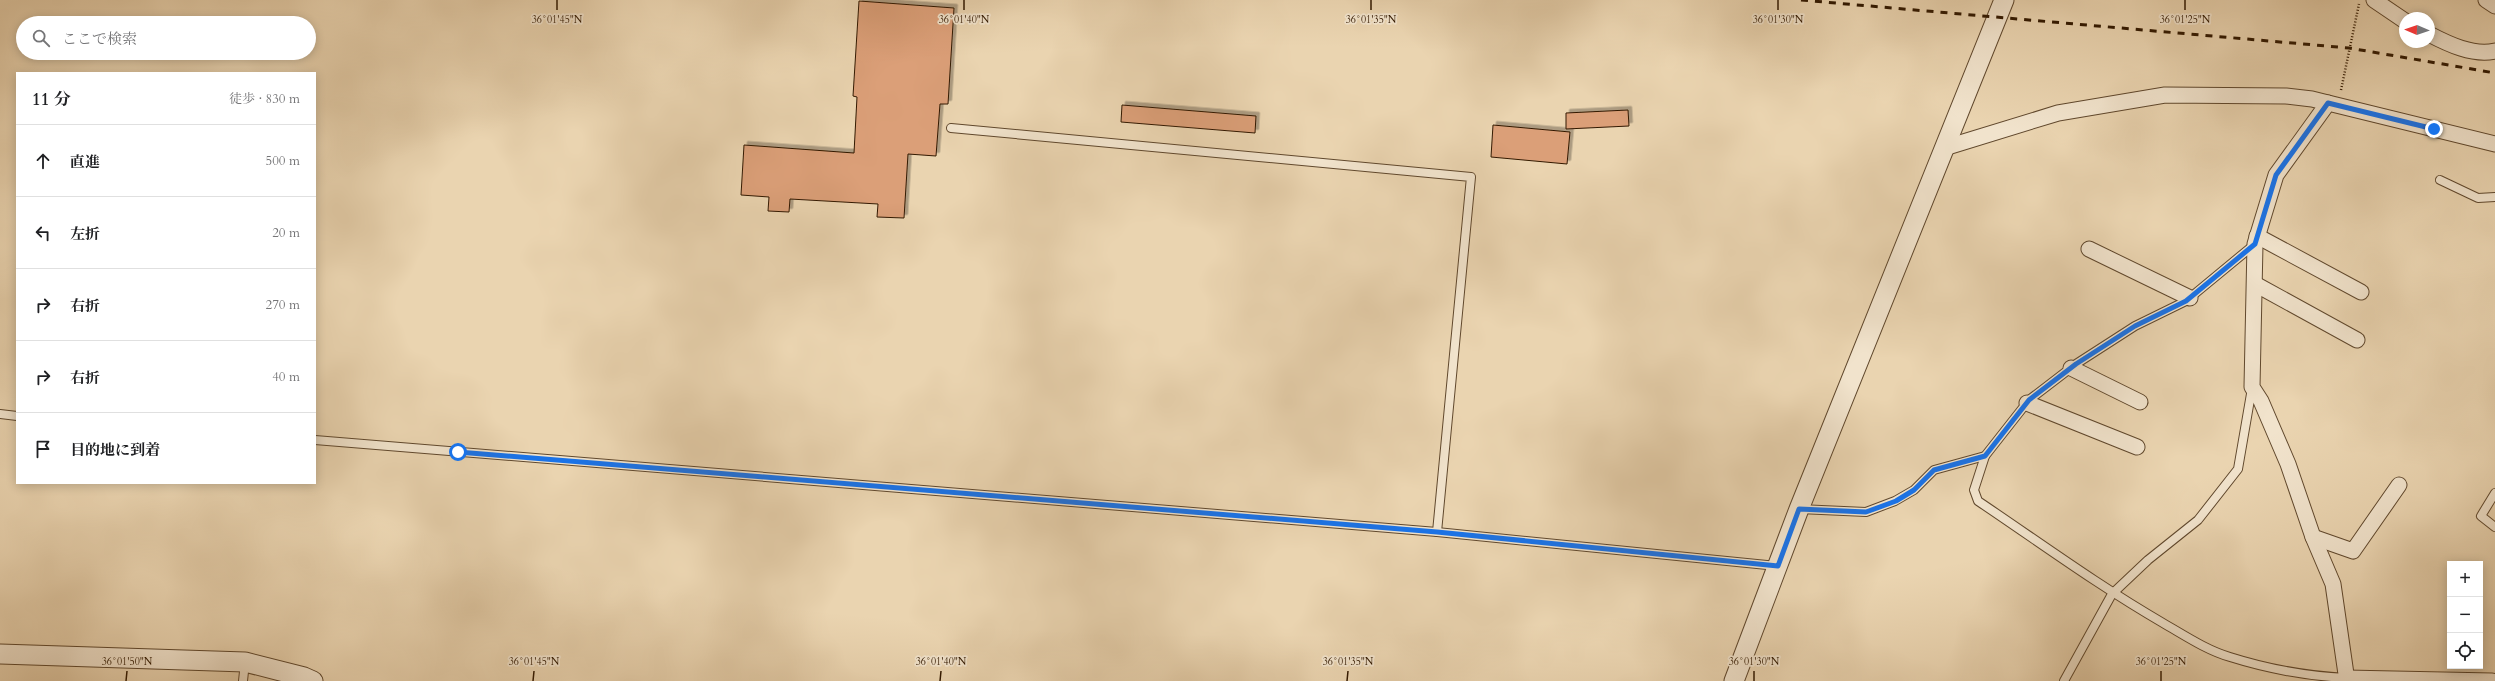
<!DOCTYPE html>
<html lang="ja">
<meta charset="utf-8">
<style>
:root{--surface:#fff;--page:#f6f6f6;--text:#202124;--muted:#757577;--line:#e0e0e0}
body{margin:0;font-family:Cardo,"Noto Serif JP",serif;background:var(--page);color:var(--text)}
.controls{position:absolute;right:12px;bottom:12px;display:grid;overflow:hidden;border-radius:0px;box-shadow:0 2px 10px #0003}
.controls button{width:36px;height:36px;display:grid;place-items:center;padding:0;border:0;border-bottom:1px solid var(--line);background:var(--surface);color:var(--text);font:20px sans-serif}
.compass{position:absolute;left:2399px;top:12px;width:36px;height:36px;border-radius:50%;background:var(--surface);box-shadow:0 2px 10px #0003;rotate:272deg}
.stop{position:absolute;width:12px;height:12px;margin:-9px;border:3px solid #1a73e8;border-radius:50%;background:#fff}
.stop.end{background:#1a73e8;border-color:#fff;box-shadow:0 1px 4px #0008}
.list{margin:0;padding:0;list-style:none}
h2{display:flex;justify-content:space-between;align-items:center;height:52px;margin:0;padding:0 16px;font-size:17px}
h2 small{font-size:13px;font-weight:400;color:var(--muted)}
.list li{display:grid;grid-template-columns:26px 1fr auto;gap:12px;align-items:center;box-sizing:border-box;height:72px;padding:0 16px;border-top:1px solid var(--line)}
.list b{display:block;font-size:15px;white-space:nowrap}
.list em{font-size:13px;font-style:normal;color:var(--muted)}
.icon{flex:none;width:22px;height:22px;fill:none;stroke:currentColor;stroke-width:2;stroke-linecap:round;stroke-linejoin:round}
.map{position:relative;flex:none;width:2495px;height:681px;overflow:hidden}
.search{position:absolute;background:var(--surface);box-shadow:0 2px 10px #0003;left:16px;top:16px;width:300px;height:44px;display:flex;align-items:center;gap:10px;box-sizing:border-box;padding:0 14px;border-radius:22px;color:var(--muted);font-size:15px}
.panel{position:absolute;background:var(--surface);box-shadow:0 2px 10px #0003;left:16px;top:72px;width:300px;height:412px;border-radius:0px}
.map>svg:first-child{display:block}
.building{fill:#db9f78;stroke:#321901;filter:url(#shadow)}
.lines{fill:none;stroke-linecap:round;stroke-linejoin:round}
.service-casing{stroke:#60482d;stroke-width:10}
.minor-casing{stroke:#60482d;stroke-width:17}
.tertiary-casing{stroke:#60482d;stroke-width:21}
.path{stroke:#321901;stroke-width:2.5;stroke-dasharray:1 2;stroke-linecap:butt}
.service{stroke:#f1e3cc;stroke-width:8}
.minor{stroke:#f1e3cc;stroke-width:15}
.tertiary{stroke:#f1e3cc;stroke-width:19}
.rail{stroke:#321901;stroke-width:3;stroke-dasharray:7 7;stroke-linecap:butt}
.route{stroke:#1a73e8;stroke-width:5}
.ticks{fill:none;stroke:#321901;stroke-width:1.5}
.ticks-label{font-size:10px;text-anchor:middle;fill:#321901;stroke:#f1e3cc;stroke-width:3.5;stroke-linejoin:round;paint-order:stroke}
</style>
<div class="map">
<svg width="2495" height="681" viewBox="0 0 2495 681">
<defs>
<filter id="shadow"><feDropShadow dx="3.5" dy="-3.5" stdDeviation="0" flood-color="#0004"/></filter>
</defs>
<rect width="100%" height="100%" fill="#ead4b0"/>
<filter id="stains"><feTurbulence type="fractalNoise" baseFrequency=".005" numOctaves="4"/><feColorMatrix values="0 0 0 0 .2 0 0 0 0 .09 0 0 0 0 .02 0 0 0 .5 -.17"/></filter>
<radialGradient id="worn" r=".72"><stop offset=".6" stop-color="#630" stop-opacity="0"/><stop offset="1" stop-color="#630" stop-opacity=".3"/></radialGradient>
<g class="building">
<polygon points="859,1 954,8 948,104 940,104 936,156 908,154 904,218 877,217 878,204 790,199 789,212 768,211 769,197 741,195 744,145 854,153 857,97 853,96"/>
<polygon points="1122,105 1256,116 1255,133 1121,122"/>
<polygon points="1628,110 1629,126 1566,129 1566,113"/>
<polygon points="1493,125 1570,132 1567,164 1491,157"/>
</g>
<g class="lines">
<defs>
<g id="service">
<polyline points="951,128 1471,177 1437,532"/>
<polyline points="2440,180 2478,198 2495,197"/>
<polyline points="0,414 17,416"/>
<polyline points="315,440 1437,532 1777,566"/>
<path d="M1985 456 1974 490 1978 501C2039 542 2099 586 2163 623 2184 635 2206 650 2230 657 2268 669 2308 676 2346 678"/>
<polyline points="2495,493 2481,516 2495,527"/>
<polyline points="1799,509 1866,512 1895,501 1914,490 1934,470 1985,456 2029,400 2076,364 2135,326 2186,301 2255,244"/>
<polyline points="243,681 245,662"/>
<polyline points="2064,681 2112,594 2148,560 2198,520 2238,469 2252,388"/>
</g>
<g id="minor">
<polyline points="2374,0 2405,21"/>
<polyline points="2486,0 2495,6"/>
<path d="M2429 34C2448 44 2473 56 2495 51"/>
<polyline points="1944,148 2058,113 2165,95 2286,96 2312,99 2328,103"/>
<polyline points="2257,236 2361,292"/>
<polyline points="2089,249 2190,298"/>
<polyline points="2255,284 2357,340"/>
<polyline points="2071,368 2140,402"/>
<polyline points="2027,403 2137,447"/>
<polyline points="2313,537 2353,551 2399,485"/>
<polyline points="2346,678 2492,681"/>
<polyline points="2347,681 2333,584 2313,537 2288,464 2261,401 2252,387 2255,244 2276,175 2328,103 2495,144"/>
</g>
<g id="tertiary">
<polyline points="0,654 245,662 304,677 313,681"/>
<polyline points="1734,681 1799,509 2004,0"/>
</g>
</defs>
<use href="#service" class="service-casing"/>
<use href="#minor" class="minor-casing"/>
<use href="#tertiary" class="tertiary-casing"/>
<polyline class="path" points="2341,90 2359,4"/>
<use href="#service" class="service"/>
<use href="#minor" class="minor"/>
<use href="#tertiary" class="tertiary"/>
<polyline class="rail" points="1801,0 2349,48 2495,73"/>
</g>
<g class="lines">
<polyline class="route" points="458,452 1437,532 1778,566 1799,509 1866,512 1896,501 1914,490 1934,470 1985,456 2029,400 2076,364 2135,326 2186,301 2255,244 2276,175 2328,103 2434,129"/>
</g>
<path class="ticks" d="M557 10V0M964 10V0M1371 10V0M1778 10V0M2185 10V0M126 681 127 671M533 681 534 671M940 681 941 671M1347 681 1348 671M1754 681V671M2161 681V671"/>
<g class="ticks-label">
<text x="557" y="23">36°01'45"N</text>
<text x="964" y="23">36°01'40"N</text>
<text x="1371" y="23">36°01'35"N</text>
<text x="1778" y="23">36°01'30"N</text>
<text x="2185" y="23">36°01'25"N</text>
<text x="127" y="665">36°01'50"N</text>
<text x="534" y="665">36°01'45"N</text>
<text x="941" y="665">36°01'40"N</text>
<text x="1348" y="665">36°01'35"N</text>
<text x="1754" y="665">36°01'30"N</text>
<text x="2161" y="665">36°01'25"N</text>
</g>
<rect width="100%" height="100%" filter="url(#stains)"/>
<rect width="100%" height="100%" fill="url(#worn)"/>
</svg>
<div class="controls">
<button>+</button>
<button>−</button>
<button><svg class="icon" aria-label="locate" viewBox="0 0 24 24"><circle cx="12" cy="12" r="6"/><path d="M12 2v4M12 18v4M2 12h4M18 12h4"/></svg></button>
</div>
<svg class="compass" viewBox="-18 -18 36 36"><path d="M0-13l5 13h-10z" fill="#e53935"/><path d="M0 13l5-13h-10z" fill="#757577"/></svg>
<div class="stop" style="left:458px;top:452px"></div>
<div class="stop end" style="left:2434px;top:129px"></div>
<div class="search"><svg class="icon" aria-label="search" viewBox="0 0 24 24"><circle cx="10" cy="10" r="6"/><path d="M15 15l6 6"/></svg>ここで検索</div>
<section class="panel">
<h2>11 分<small>徒歩 · 830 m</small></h2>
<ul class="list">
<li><svg class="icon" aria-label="ahead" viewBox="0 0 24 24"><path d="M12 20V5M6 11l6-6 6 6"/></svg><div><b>直進</b></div><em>500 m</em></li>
<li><svg class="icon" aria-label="left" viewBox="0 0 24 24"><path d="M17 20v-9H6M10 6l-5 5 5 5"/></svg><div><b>左折</b></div><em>20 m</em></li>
<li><svg class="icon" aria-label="right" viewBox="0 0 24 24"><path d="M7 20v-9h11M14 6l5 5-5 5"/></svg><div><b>右折</b></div><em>270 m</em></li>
<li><svg class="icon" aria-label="right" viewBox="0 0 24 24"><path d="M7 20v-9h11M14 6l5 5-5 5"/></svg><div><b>右折</b></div><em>40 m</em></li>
<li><svg class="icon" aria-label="arrive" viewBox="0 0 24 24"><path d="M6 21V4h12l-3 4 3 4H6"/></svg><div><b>目的地に到着</b></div></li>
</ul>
</section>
</div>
